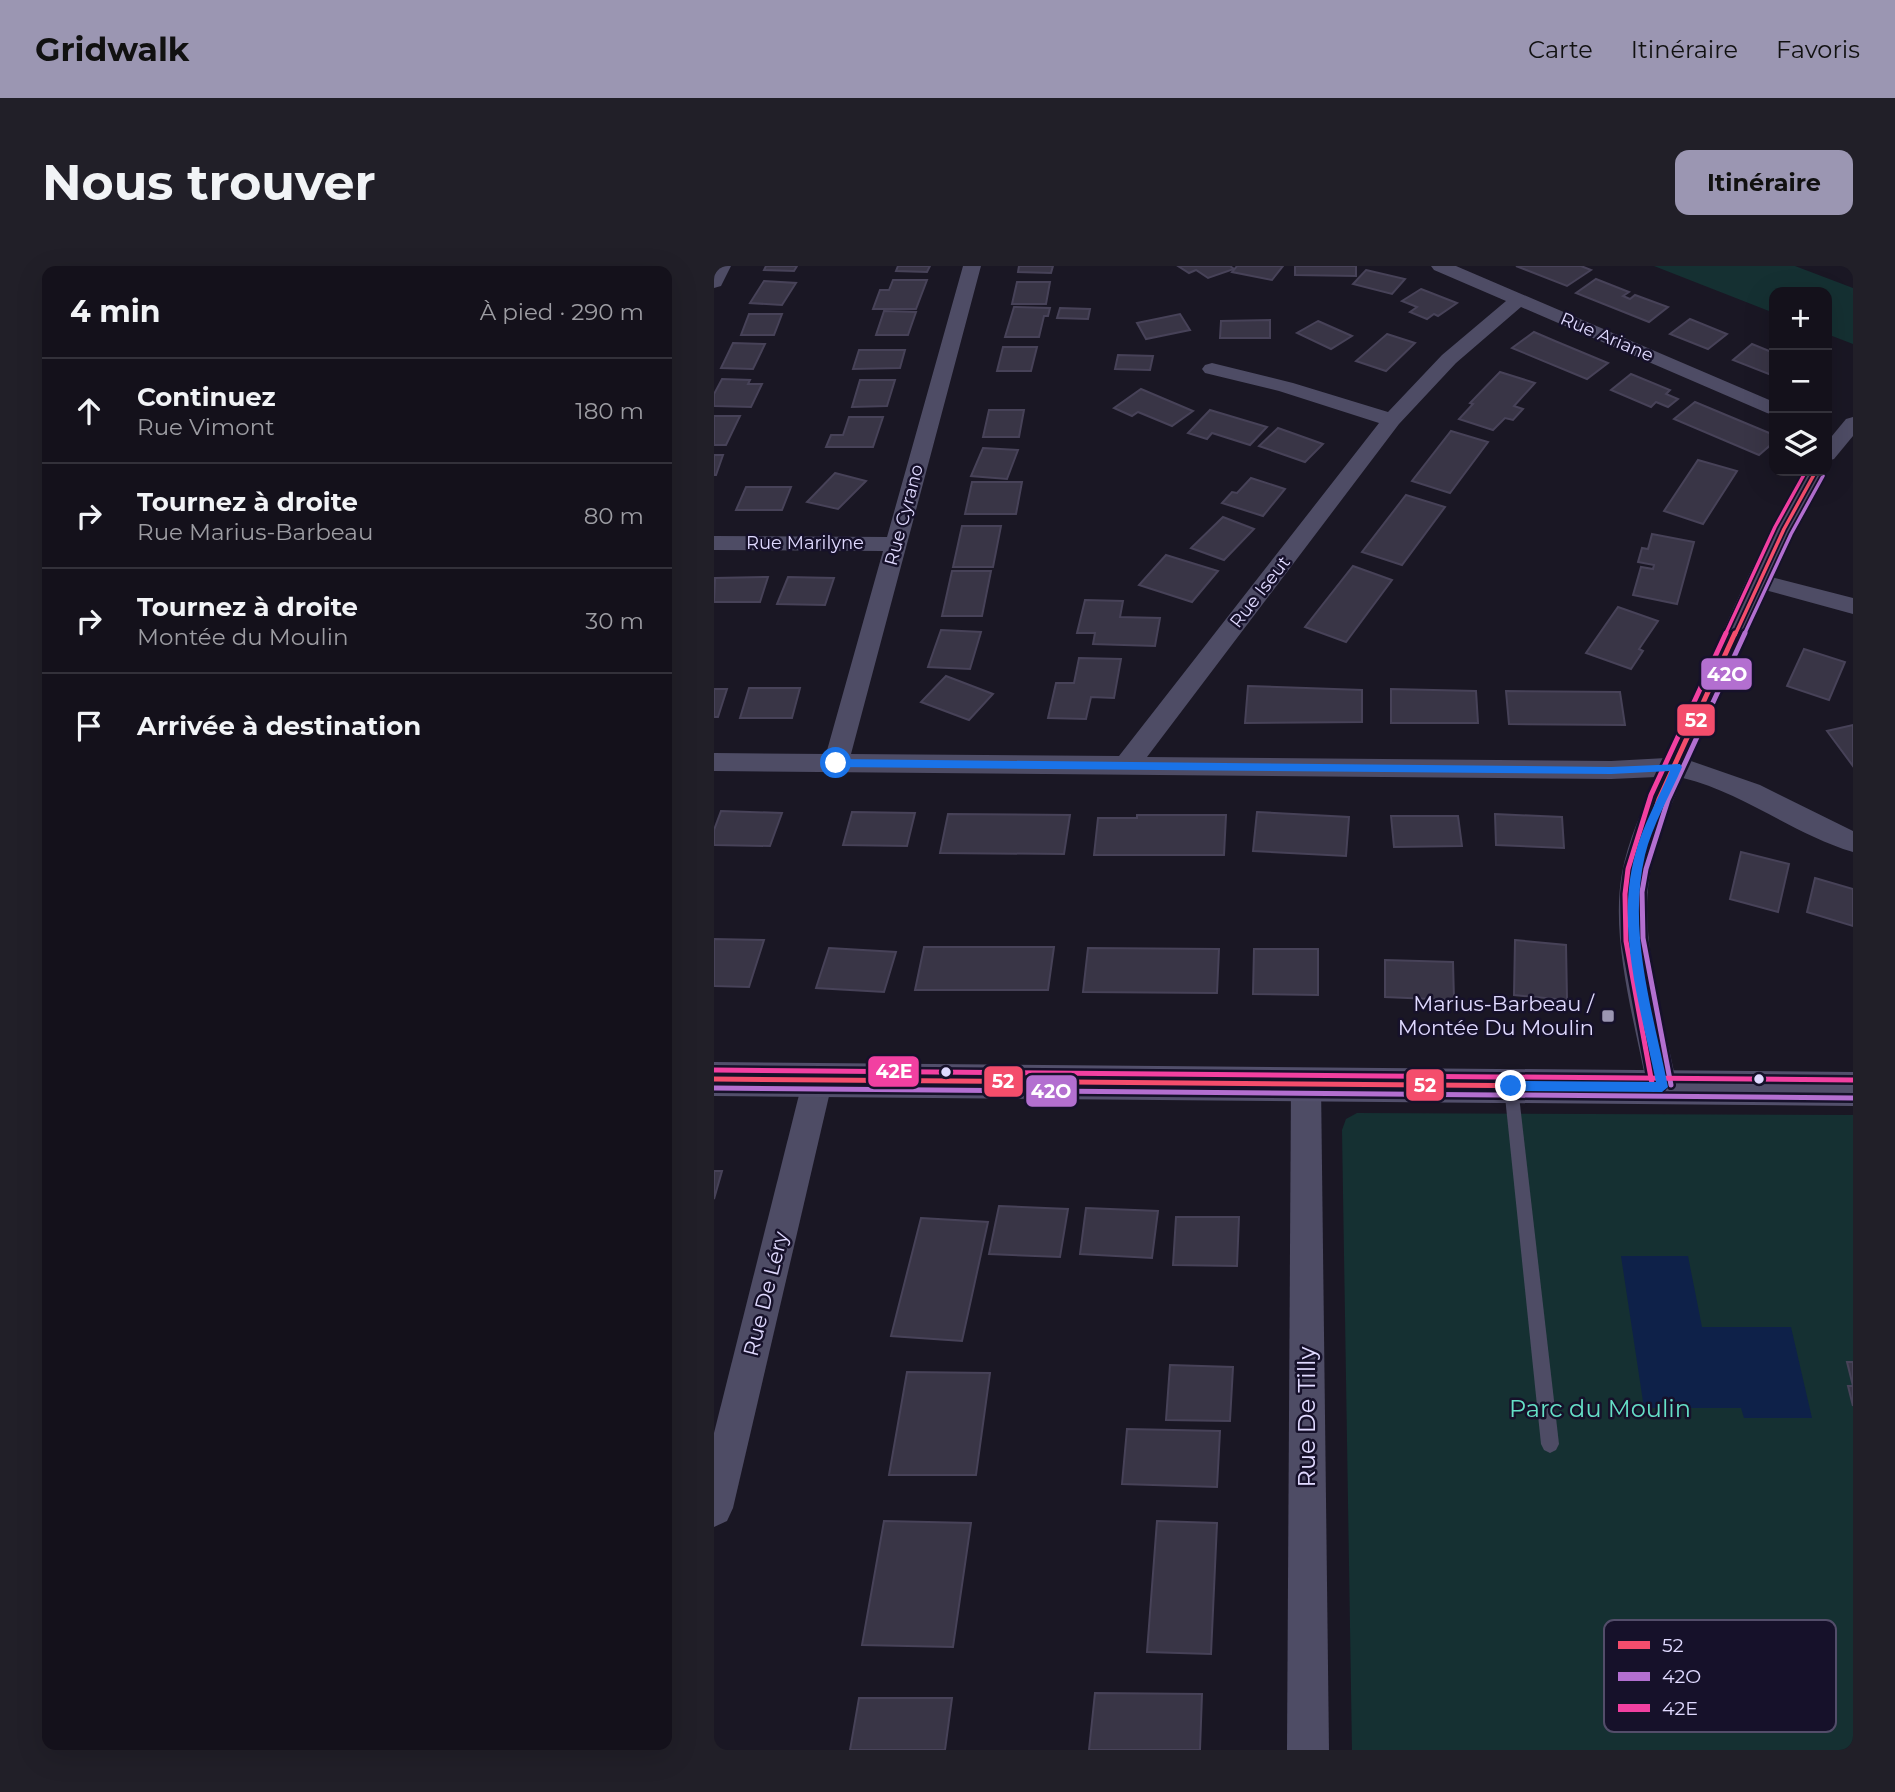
<!DOCTYPE html>
<html lang="fr">
<meta charset="utf-8">
<style>
:root{--surface:#14111b;--page:#211f28;--text:#f1f3f6;--muted:#9d9da3;--line:#33313a;--accent:#9b96b2}
body{margin:0;font-family:Montserrat,sans-serif;background:var(--page);color:var(--text)}
.controls{position:absolute;right:21px;top:21px;display:grid;overflow:hidden;border-radius:14px;box-shadow:0 7px 28px #0002}
.controls button{width:63px;height:63px;display:grid;place-items:center;padding:0;border:0;border-bottom:2px solid var(--line);background:var(--surface);color:var(--text);font:35px sans-serif}
.stop{position:absolute;width:21px;height:21px;margin:-16px;border:5px solid #1a73e8;border-radius:50%;background:#fff}
.stop.end{background:#1a73e8;border-color:#fff;box-shadow:0 2px 7px #0008}
.list{margin:0;padding:0;list-style:none}
h2{display:flex;justify-content:space-between;align-items:center;height:91px;margin:0;padding:0 28px;font-size:30px}
h2 small{font-size:23px;font-weight:400;color:var(--muted)}
.list li{display:grid;grid-template-columns:46px 1fr auto;gap:21px;align-items:center;box-sizing:border-box;height:105px;padding:0 28px;border-top:2px solid var(--line)}
.list b{display:block;font-size:26px;white-space:nowrap}
.list p{margin:0;font-size:23px;white-space:nowrap;color:var(--muted)}
.list em{font-size:23px;font-style:normal;color:var(--muted)}
.icon{flex:none;width:38px;height:38px;fill:none;stroke:currentColor;stroke-width:2;stroke-linecap:round;stroke-linejoin:round}
.map{position:relative;flex:none;width:1139px;height:1484px;overflow:hidden;border-radius:14px}
header{display:flex;align-items:center;gap:42px;box-sizing:border-box;height:98px;padding:0 35px;background:var(--accent);color:#111}
header strong{font-size:33px}
nav{display:flex;gap:38px;margin-inline-start:auto;font-size:24px}
.intro{display:flex;align-items:center;justify-content:space-between;box-sizing:border-box;height:168px;padding:0 42px}
h1{margin:0;font-size:49px}
.button{padding:18px 32px;border-radius:14px;background:var(--accent);color:#111;font-size:24px;font-weight:700}
main{display:flex;gap:42px;padding:0 42px}
aside{flex:1;background:var(--surface);border-radius:14px;box-shadow:0 7px 28px #0002}
.map>svg:first-child{display:block}
.green{fill:#153032}
.water{fill:#0e2149}
.building{fill:#393546;stroke:#474258;stroke-width:2}
.lines{fill:none;stroke-linecap:round;stroke-linejoin:round}
.lane{fill:#4e4c65;fill-rule:evenodd}
.street{fill:#4e4c65;fill-rule:evenodd}
.secondary{fill:#524f6b;fill-rule:evenodd}
.bus-1-far1-casing{stroke:#16112a;stroke-width:7}
.bus-1-casing{stroke:#16112a;stroke-width:10}
.bus-2-far1-casing{stroke:#16112a;stroke-width:7}
.bus-2-casing{stroke:#16112a;stroke-width:10}
.bus-3-far1-casing{stroke:#16112a;stroke-width:7}
.bus-3-casing{stroke:#16112a;stroke-width:10}
.bus-1-far1{stroke:#f44d6c;stroke-width:3.5}
.bus-1{stroke:#f44d6c;stroke-width:5}
.bus-2-far1{stroke:#b36fd0;stroke-width:3.5}
.bus-2{stroke:#b36fd0;stroke-width:5}
.bus-3-far1{stroke:#f240a1;stroke-width:3.5}
.bus-3{stroke:#f240a1;stroke-width:5}
.route{fill:#1a73e8}
.poi-dot{fill:#9b96b2;stroke:#16112a;stroke-width:2.5}
.bus-dot{fill:#e0daff;stroke:#16112a;stroke-width:2.5}
.labels{text-anchor:middle;stroke-width:5;stroke-linejoin:round;paint-order:stroke}
.far-street-label{font-size:18px;fill:#e0daff;stroke:#16112a}
.poi-label{font-size:21px;fill:#e0daff;stroke:#16112a;text-anchor:end}
.street-label{font-size:21px;fill:#e0daff;stroke:#16112a}
.near-park-label{font-size:24px;fill:#65e0c7;stroke:#16112a}
.near-street-label{font-size:24px;fill:#e0daff;stroke:#16112a}
.key{fill:#16112a;stroke:#534d6a;stroke-width:2}
.key-label{font-size:19px;fill:#e0daff}
.line-badge{stroke:#16112a;stroke-width:2.5}
.badge-label{font-size:19px;text-anchor:middle;font-weight:bold;fill:#fff}
</style>
<header>
<strong>Gridwalk</strong>
<nav><a>Carte</a><a>Itinéraire</a><a>Favoris</a></nav>
</header>
<div class="intro"><h1>Nous trouver</h1><a class="button">Itinéraire</a></div>
<main>
<aside>
<h2>4 min<small>À pied · 290 m</small></h2>
<ul class="list">
<li><svg class="icon" aria-label="ahead" viewBox="0 0 24 24"><path d="M12 20V5M6 11l6-6 6 6"/></svg><div><b>Continuez</b><p>Rue Vimont</p></div><em>180 m</em></li>
<li><svg class="icon" aria-label="right" viewBox="0 0 24 24"><path d="M7 20v-9h11M14 6l5 5-5 5"/></svg><div><b>Tournez à droite</b><p>Rue Marius-Barbeau</p></div><em>80 m</em></li>
<li><svg class="icon" aria-label="right" viewBox="0 0 24 24"><path d="M7 20v-9h11M14 6l5 5-5 5"/></svg><div><b>Tournez à droite</b><p>Montée du Moulin</p></div><em>30 m</em></li>
<li><svg class="icon" aria-label="arrive" viewBox="0 0 24 24"><path d="M6 21V4h12l-3 4 3 4H6"/></svg><div><b>Arrivée à destination</b></div></li>
</ul>
</aside>
<div class="map">
<svg width="1139" height="1484" viewBox="0 0 1139 1484">
<rect width="100%" height="100%" fill="#1a1724"/>
<g class="green">
<polygon points="940,0 1081,0 1139,22 1139,78 1113,68 1113,26 1060,26 1060,47"/>
<polygon points="643,847 1139,849 1139,1484 638,1484 628,864 632,853"/>
</g>
<polygon class="water" points="907,990 974,990 988,1061 1077,1061 1098,1152 1030,1152 1027,1142 930,1142"/>
<g class="building">
<polygon points="52,0 83,0 80,5 50,4"/>
<polygon points="184,0 216,0 213,6 182,5"/>
<polygon points="305,0 339,0 337,7 304,6"/>
<polygon points="464,0 516,0 520,3 494,12 482,4 475,7"/>
<polygon points="523,0 569,0 558,14 518,6"/>
<polygon points="581,0 642,0 642,10 581,9"/>
<polygon points="802,0 867,0 877,4 853,20"/>
<polygon points="652,4 691,13 678,28 639,18"/>
<polygon points="882,13 915,26 909,30 916,33 921,29 954,41 935,56 862,27"/>
<polygon points="179,14 213,14 202,43 159,43 166,24 175,24"/>
<polygon points="50,15 82,17 68,39 36,37"/>
<polygon points="303,16 336,16 332,38 298,38"/>
<polygon points="707,23 743,37 724,50 720,48 713,53 696,46 703,41 688,35"/>
<polygon points="300,41 336,42 334,50 330,50 325,71 291,71"/>
<polygon points="346,42 376,43 374,53 343,52"/>
<polygon points="170,45 202,46 194,69 162,69"/>
<polygon points="35,48 68,48 60,69 27,69"/>
<polygon points="466,48 476,64 432,73 423,57"/>
<polygon points="976,53 1013,68 994,83 956,68"/>
<polygon points="556,54 556,72 506,72 507,55"/>
<polygon points="604,55 638,70 617,83 583,67"/>
<polygon points="820,66 841,75 894,97 873,113 798,82"/>
<polygon points="673,68 701,77 672,105 642,95"/>
<polygon points="19,77 51,78 39,103 7,102"/>
<polygon points="1038,78 1060,87 1060,110 1019,94"/>
<polygon points="289,81 323,81 317,105 283,105"/>
<polygon points="145,84 191,84 186,102 139,103"/>
<polygon points="404,89 439,90 436,104 401,103"/>
<polygon points="786,106 821,117 800,140 809,143 799,154 791,152 779,164 745,153 759,138 756,137"/>
<polygon points="917,108 956,124 952,128 964,133 954,141 942,136 937,141 897,124"/>
<polygon points="8,113 36,114 34,118 48,118 37,141 0,140 0,128"/>
<polygon points="146,114 181,114 173,140 138,141"/>
<polygon points="427,123 479,145 458,160 424,146 418,150 400,142"/>
<polygon points="981,136 1060,169 1060,176 1045,189 960,153"/>
<polygon points="275,144 310,144 305,171 269,171"/>
<polygon points="496,144 553,161 536,179 498,167 493,173 474,167"/>
<polygon points="0,150 26,150 12,179 0,179"/>
<polygon points="135,151 169,151 159,181 112,181 117,169 129,169"/>
<polygon points="564,162 609,178 591,196 545,180"/>
<polygon points="737,165 774,176 736,227 698,215"/>
<polygon points="269,182 304,184 293,213 257,210"/>
<polygon points="0,189 9,189 2,209 0,209"/>
<polygon points="984,194 1023,205 989,258 950,245"/>
<polygon points="121,207 152,215 124,243 93,236"/>
<polygon points="537,212 571,223 549,250 508,237 518,226 523,227"/>
<polygon points="258,216 308,216 302,248 251,248"/>
<polygon points="32,221 77,221 68,244 22,244"/>
<polygon points="692,229 731,241 688,299 648,286"/>
<polygon points="509,251 540,263 510,294 477,282"/>
<polygon points="248,260 287,260 279,301 239,301"/>
<polygon points="938,268 980,276 963,338 919,329 927,301 939,303 940,299 924,296 928,282 934,283"/>
<polygon points="452,289 504,305 478,336 425,319"/>
<polygon points="639,300 678,314 632,376 591,361"/>
<polygon points="238,305 277,305 268,350 228,350"/>
<polygon points="54,311 46,336 0,336 1,312"/>
<polygon points="74,311 120,312 111,339 63,338"/>
<polygon points="371,334 409,335 406,351 446,352 441,380 379,378 381,367 363,367"/>
<polygon points="904,341 944,355 925,383 929,385 917,403 872,387"/>
<polygon points="227,364 267,366 256,403 214,401"/>
<polygon points="1090,383 1131,396 1115,434 1073,420"/>
<polygon points="365,392 407,393 400,432 377,431 372,453 334,452 342,417 360,417"/>
<polygon points="232,410 279,428 255,454 207,436"/>
<polygon points="534,420 648,424 648,456 531,457"/>
<polygon points="35,422 86,422 78,452 26,452"/>
<polygon points="0,423 13,423 4,451 0,451"/>
<polygon points="677,423 762,425 764,457 677,457"/>
<polygon points="792,425 906,426 911,459 795,458"/>
<polygon points="1139,459 1139,500 1113,465"/>
<polygon points="7,545 68,547 56,580 0,579 0,564"/>
<polygon points="138,546 201,547 193,580 129,579"/>
<polygon points="543,546 635,551 632,590 539,585"/>
<polygon points="234,548 356,549 350,588 226,587"/>
<polygon points="781,548 848,551 850,582 782,579"/>
<polygon points="423,549 512,549 510,589 380,589 384,552 423,552"/>
<polygon points="677,550 744,550 748,580 680,581"/>
<polygon points="1027,586 1075,598 1064,646 1016,633"/>
<polygon points="1101,612 1139,623 1139,660 1093,646"/>
<polygon points="0,673 50,674 35,721 0,720"/>
<polygon points="801,674 852,679 853,734 800,729"/>
<polygon points="210,681 340,681 334,724 201,724"/>
<polygon points="115,682 182,686 170,726 102,722"/>
<polygon points="374,682 505,683 503,727 369,726"/>
<polygon points="540,683 604,683 604,729 539,728"/>
<polygon points="671,694 739,696 740,734 671,731"/>
<polygon points="0,905 8,905 0,933"/>
<polygon points="285,940 354,943 346,991 275,988"/>
<polygon points="372,942 444,945 438,992 366,988"/>
<polygon points="462,951 525,951 523,1000 459,999"/>
<polygon points="207,952 274,956 248,1075 177,1070"/>
<polygon points="1133,1096 1139,1096 1139,1140 1134,1120 1139,1120"/>
<polygon points="456,1099 519,1101 516,1155 452,1154"/>
<polygon points="193,1106 276,1107 262,1209 175,1209"/>
<polygon points="413,1163 506,1165 503,1221 408,1218"/>
<polygon points="170,1255 257,1257 239,1381 148,1379"/>
<polygon points="443,1255 503,1257 497,1388 433,1386"/>
<polygon points="381,1427 488,1428 486,1484 375,1484"/>
<polygon points="145,1432 238,1432 231,1484 136,1484"/>
</g>
<g class="lines">
<polygon class="lane" points="797,815 802,817 804,821 845,1178 842,1184 836,1187 830,1184 827,1178 790,821 792,817"/>
<g class="street">
<polygon points="0,0 17,0 7,20 0,22"/>
<path d="M249 0H267L137 488 405 490 665 157 565 125 491 107 488 103 491 99 498 97 579 117 674 146 728 89 792 35 720 4 717 0H742L1060 136V149L1053 147 807 41 742 97 685 158 433 491 897 495 952 492C998 396 1035 295 1091 205H1113L1057 311 1139 332V348L1051 324 977 495 1046 519 1139 565V586C1079 568 1030 527 969 512 955 544 939 578 935 614 926 677 951 757 963 821L959 830 948 834 937 830 933 821C921 756 896 673 908 607 914 574 929 542 943 511L897 513 0 505V487L112 488 169 285 0 284V270L173 271Z"/>
<polygon points="1139,151 1139,170 1120,193 1113,195 1113,176 1132,153"/>
<polygon points="104,800 115,804 119,813 19,1242 13,1255 0,1261 0,1167 89,813 93,804"/>
<polygon points="592,805 603,809 607,818 615,1484 573,1484 577,818 581,809"/>
</g>
<polygon class="secondary" points="0,796 1139,806 1139,840 0,830"/>
<defs>
<polyline id="bus-1-far1" points="1021,369 1070,263 1102,205"/>
<g id="bus-1">
<polyline points="0,813 948,821"/>
<polyline points="948,821 920,674 919,627 922,603 945,533 1021,367"/>
</g>
<polyline id="bus-2-far1" points="1030,369 1077,268 1109,210"/>
<g id="bus-2">
<polyline points="957,819 929,672 928,626 932,603 954,534 1031,367"/>
<polyline points="0,822 1139,832"/>
</g>
<polyline id="bus-3-far1" points="1011,369 1061,261 1092,205"/>
<g id="bus-3">
<polyline points="0,804 1139,814"/>
<polyline points="939,823 912,675 911,628 914,603 937,529 1012,367"/>
</g>
</defs>
<use href="#bus-1-far1" class="bus-1-far1-casing"/>
<use href="#bus-1" class="bus-1-casing"/>
<use href="#bus-2-far1" class="bus-2-far1-casing"/>
<use href="#bus-2" class="bus-2-casing"/>
<use href="#bus-3-far1" class="bus-3-far1-casing"/>
<use href="#bus-3" class="bus-3-casing"/>
<use href="#bus-1-far1" class="bus-1-far1"/>
<use href="#bus-1" class="bus-1"/>
<use href="#bus-2-far1" class="bus-2-far1"/>
<use href="#bus-2" class="bus-2"/>
<use href="#bus-3-far1" class="bus-3-far1"/>
<use href="#bus-3" class="bus-3"/>
</g>
<path class="route" d="M122 493 897 501 966 498 968 501C956 529 938 560 931 589 913 666 939 746 954 821L948 826 797 825 791 820 797 815 942 816C927 743 901 663 921 589 928 560 945 532 956 505L897 508 122 501 117 497Z"/>
<rect class="poi-dot" x="887" y="743" width="14" height="14" rx="3.5"/>
<g class="bus-dot">
<circle cx="232" cy="806" r="6"/>
<circle cx="1045" cy="813" r="6"/>
</g>
<g class="labels">
<g class="far-street-label">
<text transform="translate(893 71) rotate(23)" y="6">Rue Ariane</text>
<text transform="translate(190 249) rotate(-75)" y="6">Rue Cyrano</text>
<text x="91" y="283">Rue Marilyne</text>
<text transform="translate(546 326) rotate(-52)" y="6">Rue Iseut</text>
</g>
<g class="poi-label">
<text x="880" y="745">Marius-Barbeau /<tspan x="880" dy="24">Montée Du Moulin</tspan></text>
</g>
<g class="street-label">
<text transform="translate(52 1028) rotate(-76)" y="7">Rue De Léry</text>
</g>
<g class="near-park-label">
<text x="886" y="1151">Parc du Moulin</text>
</g>
<g class="near-street-label">
<text transform="translate(593 1151) rotate(-90)" y="8">Rue De Tilly</text>
</g>
</g>
<rect x="890" y="1354" width="232" height="112" rx="10" class="key"/>
<rect x="904" y="1375" width="32" height="8" fill="#f44d6c"/>
<rect x="904" y="1406" width="32" height="9" fill="#b36fd0"/>
<rect x="904" y="1438" width="32" height="8" fill="#f240a1"/>
<g class="key-label">
<text x="948" y="1386">52</text>
<text x="948" y="1417">42O</text>
<text x="948" y="1449">42E</text>
</g>
<g class="line-badge">
<rect x="986" y="391" width="53" height="34" rx="7" fill="#b36fd0"/>
<rect x="962" y="437" width="40" height="34" rx="7" fill="#f44d6c"/>
<rect x="153" y="789" width="53" height="33" rx="7" fill="#f240a1"/>
<rect x="269" y="799" width="41" height="33" rx="7" fill="#f44d6c"/>
<rect x="691" y="802" width="40" height="34" rx="7" fill="#f44d6c"/>
<rect x="311" y="808" width="53" height="34" rx="7" fill="#b36fd0"/>
</g>
<g class="badge-label">
<text x="1013" y="415">42O</text>
<text x="982" y="461">52</text>
<text x="180" y="812">42E</text>
<text x="289" y="822">52</text>
<text x="711" y="826">52</text>
<text x="337" y="832">42O</text>
</g>
</svg>
<div class="controls">
<button>+</button>
<button>−</button>
<button><svg class="icon" aria-label="layers" viewBox="0 0 24 24"><path d="M12 4l9 5-9 5-9-5zM3 14l9 5 9-5"/></svg></button>
</div>
<div class="stop" style="left:122px;top:497px"></div>
<div class="stop end" style="left:797px;top:820px"></div>
</div>
</main>
